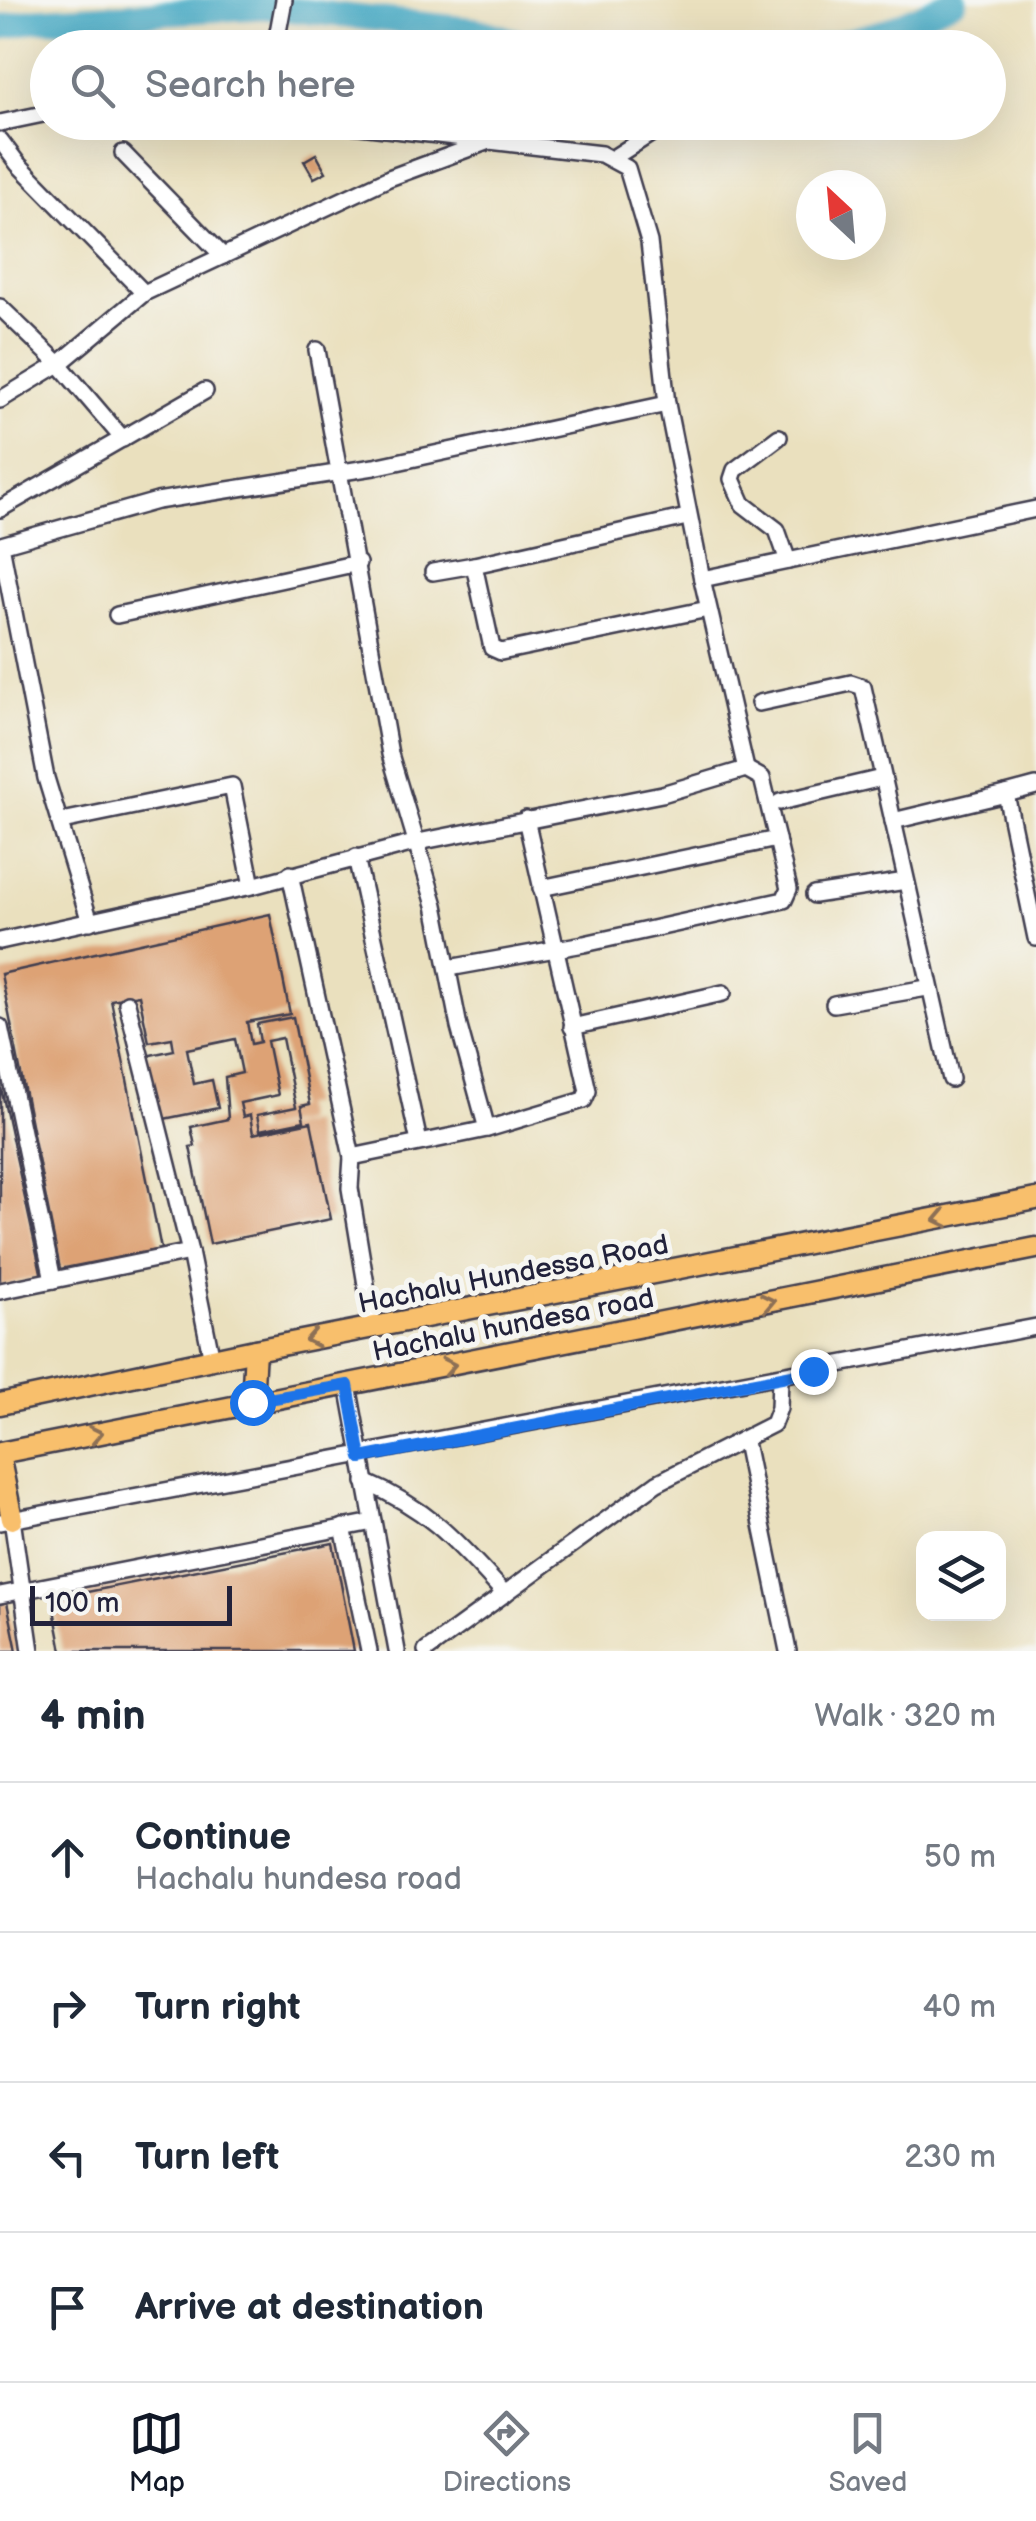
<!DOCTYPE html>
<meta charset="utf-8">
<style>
:root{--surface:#fff;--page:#f2f2f3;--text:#1f2937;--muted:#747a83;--line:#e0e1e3;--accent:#111827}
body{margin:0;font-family:"Balsamiq Sans",sans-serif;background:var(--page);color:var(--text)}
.controls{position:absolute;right:30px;bottom:30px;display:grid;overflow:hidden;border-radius:20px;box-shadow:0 10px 40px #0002}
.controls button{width:90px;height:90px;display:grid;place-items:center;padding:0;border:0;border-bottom:2px solid var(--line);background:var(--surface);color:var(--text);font:50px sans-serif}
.compass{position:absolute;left:796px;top:170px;width:90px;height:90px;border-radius:50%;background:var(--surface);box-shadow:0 10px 40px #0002;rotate:334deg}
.scale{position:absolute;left:30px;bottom:25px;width:202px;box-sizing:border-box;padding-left:10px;border:5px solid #22223b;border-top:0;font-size:28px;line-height:35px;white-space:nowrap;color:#22223b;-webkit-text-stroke:8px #f6f6f2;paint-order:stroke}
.stop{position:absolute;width:30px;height:30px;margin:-22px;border:8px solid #1a73e8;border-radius:50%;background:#fff}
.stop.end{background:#1a73e8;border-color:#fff;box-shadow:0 2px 10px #0008}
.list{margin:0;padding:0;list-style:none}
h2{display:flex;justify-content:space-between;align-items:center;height:130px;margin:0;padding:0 40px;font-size:42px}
h2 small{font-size:32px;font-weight:400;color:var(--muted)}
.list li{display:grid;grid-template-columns:65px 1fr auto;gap:30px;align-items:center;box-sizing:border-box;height:150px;padding:0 40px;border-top:2px solid var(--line)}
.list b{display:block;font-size:38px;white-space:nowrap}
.list p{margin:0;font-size:32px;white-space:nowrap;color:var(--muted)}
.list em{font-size:32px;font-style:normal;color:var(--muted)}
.icon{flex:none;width:55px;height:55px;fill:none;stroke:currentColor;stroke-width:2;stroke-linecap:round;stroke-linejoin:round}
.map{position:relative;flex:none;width:1036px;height:1651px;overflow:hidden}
.search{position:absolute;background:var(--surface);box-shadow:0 10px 40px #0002;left:30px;right:30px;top:30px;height:110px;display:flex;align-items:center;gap:25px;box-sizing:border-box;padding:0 35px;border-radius:55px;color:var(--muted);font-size:38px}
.sheet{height:730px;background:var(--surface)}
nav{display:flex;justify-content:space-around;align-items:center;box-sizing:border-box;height:140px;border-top:2px solid var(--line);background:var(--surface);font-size:28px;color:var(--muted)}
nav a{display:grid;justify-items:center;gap:5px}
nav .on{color:var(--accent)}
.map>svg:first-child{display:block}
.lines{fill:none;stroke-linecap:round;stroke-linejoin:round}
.river{stroke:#46aac5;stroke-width:25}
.building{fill:#dda275}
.minor-casing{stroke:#403e4f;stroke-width:20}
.major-casing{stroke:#403e4f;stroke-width:25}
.minor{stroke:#fff;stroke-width:15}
.major{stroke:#f8bf6c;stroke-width:20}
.oneway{stroke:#8d7054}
.route{stroke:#1a73e8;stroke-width:12}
.labels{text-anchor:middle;stroke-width:10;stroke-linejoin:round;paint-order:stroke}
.street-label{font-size:28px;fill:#22223b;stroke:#f6f6f2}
</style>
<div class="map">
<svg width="1036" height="1651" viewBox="0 0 1036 1651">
<rect width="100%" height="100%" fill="#f6f6f2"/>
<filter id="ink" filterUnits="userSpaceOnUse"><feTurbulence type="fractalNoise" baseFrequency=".01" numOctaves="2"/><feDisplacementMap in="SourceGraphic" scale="20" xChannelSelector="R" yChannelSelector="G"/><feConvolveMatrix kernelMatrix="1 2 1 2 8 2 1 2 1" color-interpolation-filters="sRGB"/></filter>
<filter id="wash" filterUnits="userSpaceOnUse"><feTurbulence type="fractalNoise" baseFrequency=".0048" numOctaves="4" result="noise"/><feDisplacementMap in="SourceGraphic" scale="40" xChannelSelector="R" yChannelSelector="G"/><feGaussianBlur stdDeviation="2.25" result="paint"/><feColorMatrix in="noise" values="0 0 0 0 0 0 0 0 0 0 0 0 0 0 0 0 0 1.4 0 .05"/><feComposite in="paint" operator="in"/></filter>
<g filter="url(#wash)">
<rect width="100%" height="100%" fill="#eae0be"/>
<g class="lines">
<g class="river">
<polyline points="0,28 34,20 264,7 477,30 541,48"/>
<polyline points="819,48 883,32 955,0"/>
</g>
</g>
<g id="blocks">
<g class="building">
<polygon points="316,154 326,172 314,178 304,161"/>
<polygon points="270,914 290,1014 247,1022 251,1044 260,1042 257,1024 293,1017 310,1104 301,1106 304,1121 260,1130 257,1115 296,1107 282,1038 267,1041 278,1095 240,1103 243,1117 250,1115 253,1134 311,1122 331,1219 210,1244 190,1147 195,1146 191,1127 228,1119 225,1077 242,1073 235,1039 187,1049 194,1084 212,1080 218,1108 159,1120 146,1056 174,1050 172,1038 149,1042 139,995 111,1000 161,1249 60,1269 1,974"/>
<polygon points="0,1083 42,1277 0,1286"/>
<polygon points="333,1543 354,1651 62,1651 52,1599"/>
<polygon points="7,1602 17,1651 0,1651 0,1604"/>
</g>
</g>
</g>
<g filter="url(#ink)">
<use href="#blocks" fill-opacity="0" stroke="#403e4f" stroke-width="2.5"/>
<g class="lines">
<defs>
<g id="minor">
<polyline points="275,48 284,0"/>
<polyline points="325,122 601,154 627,168 649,242 667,404 702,579"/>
<polyline points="0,123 48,113"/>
<polyline points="0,140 18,164 144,293"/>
<polyline points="123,153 223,256"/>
<polyline points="613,158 669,122"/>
<polyline points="0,307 59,364 123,439"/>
<polyline points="317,350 390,754 435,905 459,1027 487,1129"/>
<polyline points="0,400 59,364 144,293 389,178 489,141"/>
<polyline points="779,437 735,470 732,479 743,504 777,530 788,561"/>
<polyline points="0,509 205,391"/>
<polyline points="687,517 474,565 492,648 501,652 708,609"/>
<polyline points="433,572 474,565"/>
<polyline points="117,615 358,563"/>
<polyline points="759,703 851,683 863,687 951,1079"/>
<polyline points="746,769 702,579 1036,509"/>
<polyline points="1036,786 1006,794 1036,938"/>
<polyline points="780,802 882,778"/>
<polyline points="62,821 232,786 252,886"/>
<polyline points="893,821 1006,794"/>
<polyline points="356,857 419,1142"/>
<polyline points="290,874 352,1157 350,1188 373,1327"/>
<polyline points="541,888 777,839"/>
<polyline points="814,895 906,881"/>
<polyline points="90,922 46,778 1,545 157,501 374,467 667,404"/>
<polyline points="0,941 252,886 418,842 662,794 746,769 762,778 789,889 784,900 584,944 449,968"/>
<polyline points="834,1004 927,988"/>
<polyline points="0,1027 53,1280"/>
<polyline points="572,1027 723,993"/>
<polyline points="352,1157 487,1129 584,1100 588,1091 526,819"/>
<polyline points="190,1252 212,1360"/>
<polyline points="0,1291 190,1252 127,1003"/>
<polyline points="348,1385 397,1651"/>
<polyline points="745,1442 788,1651"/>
<path d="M365 1482C431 1510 458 1543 505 1594"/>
<polyline points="12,1519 31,1651"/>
<polyline points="0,1522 1036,1327"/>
<polyline points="343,1527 369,1651"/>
<polyline points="0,1595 373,1522"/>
<polyline points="426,1651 657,1483 773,1424 779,1408 780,1378"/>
</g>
<g id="major">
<polyline points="252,1402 255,1350"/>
<polyline points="0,1404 255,1350 1036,1199"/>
<polyline points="0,1453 1036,1248"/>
<polyline points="0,1460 12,1519"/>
</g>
</defs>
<use href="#minor" class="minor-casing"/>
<use href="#major" class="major-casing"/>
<use href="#minor" class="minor"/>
<use href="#major" class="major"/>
</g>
<defs><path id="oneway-chevron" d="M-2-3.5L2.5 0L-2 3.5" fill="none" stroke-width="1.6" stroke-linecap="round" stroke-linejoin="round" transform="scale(2.5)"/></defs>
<g class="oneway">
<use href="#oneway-chevron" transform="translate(941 1219) rotate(168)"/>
<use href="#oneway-chevron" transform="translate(768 1302) rotate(-12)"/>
<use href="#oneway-chevron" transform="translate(312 1339) rotate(169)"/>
<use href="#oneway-chevron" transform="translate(449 1366) rotate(-11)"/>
<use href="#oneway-chevron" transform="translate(96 1434) rotate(-12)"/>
</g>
</g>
<g class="lines" filter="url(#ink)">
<polyline class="route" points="252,1402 348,1385 361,1458 813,1371"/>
</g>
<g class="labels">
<g class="street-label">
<text transform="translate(513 1273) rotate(-11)" y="10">Hachalu Hundessa Road</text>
<text transform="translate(513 1324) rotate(-11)" y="10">Hachalu hundesa road</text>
</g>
</g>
</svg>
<div class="controls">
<button><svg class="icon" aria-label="layers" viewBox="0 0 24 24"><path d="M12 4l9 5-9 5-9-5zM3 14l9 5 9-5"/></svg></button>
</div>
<svg class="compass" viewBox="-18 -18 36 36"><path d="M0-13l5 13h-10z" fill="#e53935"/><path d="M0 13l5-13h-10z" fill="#747a83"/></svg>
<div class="scale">100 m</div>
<div class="stop" style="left:252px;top:1402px"></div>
<div class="stop end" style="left:813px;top:1371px"></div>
<div class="search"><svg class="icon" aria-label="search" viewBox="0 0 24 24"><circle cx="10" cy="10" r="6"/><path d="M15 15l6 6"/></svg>Search here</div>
</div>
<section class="sheet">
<h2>4 min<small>Walk · 320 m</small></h2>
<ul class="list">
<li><svg class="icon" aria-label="ahead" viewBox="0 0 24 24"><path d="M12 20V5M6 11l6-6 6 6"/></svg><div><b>Continue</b><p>Hachalu hundesa road</p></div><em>50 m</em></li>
<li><svg class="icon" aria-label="right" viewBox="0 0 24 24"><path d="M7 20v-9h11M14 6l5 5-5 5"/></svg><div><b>Turn right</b></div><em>40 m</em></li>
<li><svg class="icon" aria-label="left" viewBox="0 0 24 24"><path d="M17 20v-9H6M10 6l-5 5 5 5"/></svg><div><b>Turn left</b></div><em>230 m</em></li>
<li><svg class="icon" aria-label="arrive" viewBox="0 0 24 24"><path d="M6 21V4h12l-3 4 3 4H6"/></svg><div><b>Arrive at destination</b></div></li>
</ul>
</section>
<nav>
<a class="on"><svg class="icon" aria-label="map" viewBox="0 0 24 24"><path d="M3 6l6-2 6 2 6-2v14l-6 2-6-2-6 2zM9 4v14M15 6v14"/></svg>Map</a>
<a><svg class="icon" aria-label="directions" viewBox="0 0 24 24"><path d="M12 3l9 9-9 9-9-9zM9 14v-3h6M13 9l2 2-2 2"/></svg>Directions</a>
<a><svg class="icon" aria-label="saved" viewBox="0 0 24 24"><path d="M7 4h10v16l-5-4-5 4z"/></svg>Saved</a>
</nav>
